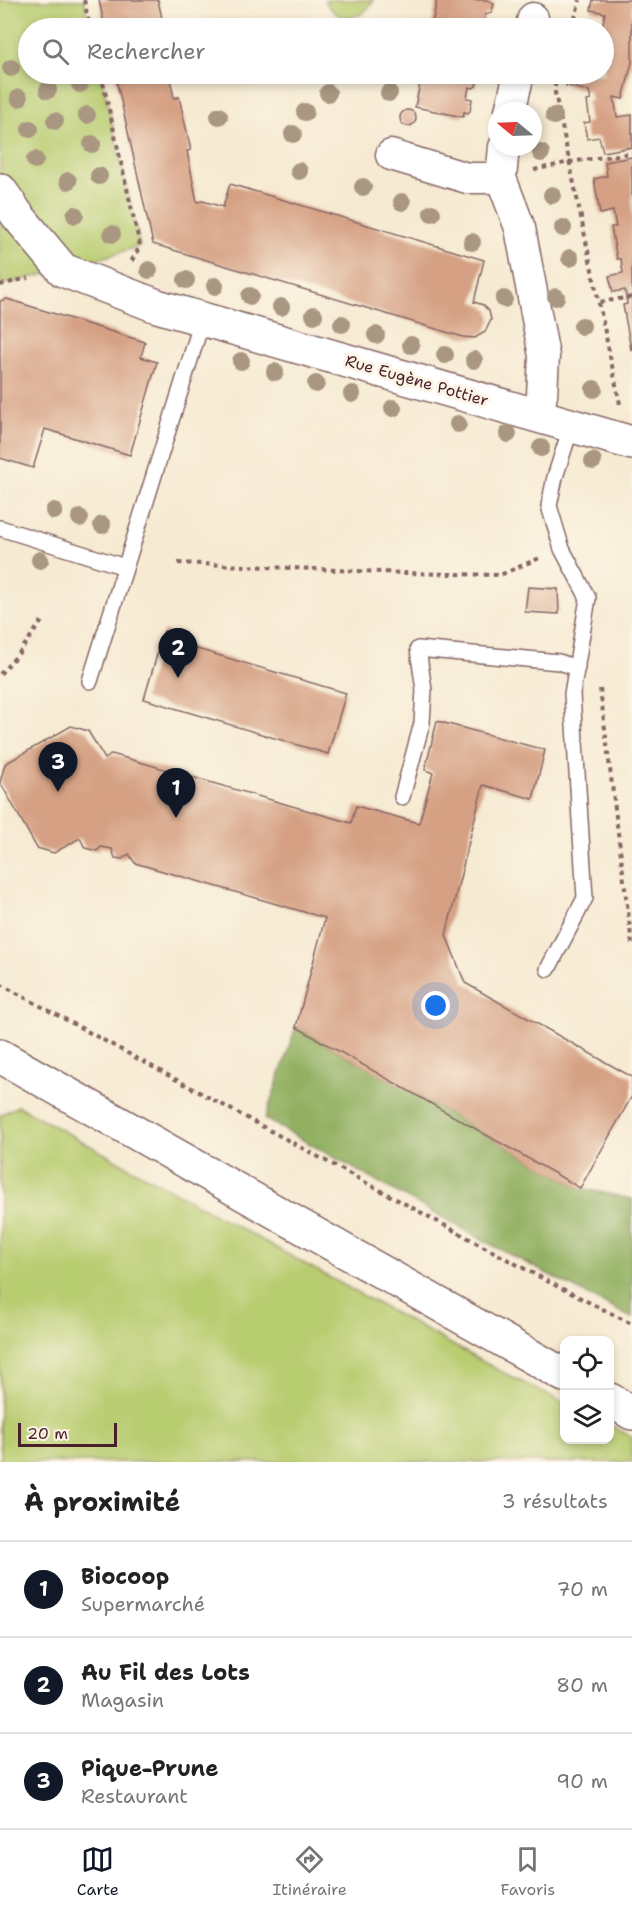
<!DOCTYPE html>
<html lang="fr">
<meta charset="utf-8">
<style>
:root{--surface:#fff;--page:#f2f2f2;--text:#222;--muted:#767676;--line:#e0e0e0;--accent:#111827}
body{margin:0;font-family:"Shantell Sans",sans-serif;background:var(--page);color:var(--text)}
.controls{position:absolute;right:18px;bottom:18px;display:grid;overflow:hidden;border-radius:12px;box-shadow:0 3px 9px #0003}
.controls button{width:54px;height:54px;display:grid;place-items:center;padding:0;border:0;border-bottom:2px solid var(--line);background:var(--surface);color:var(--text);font:30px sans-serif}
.compass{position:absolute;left:488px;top:102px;width:54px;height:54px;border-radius:50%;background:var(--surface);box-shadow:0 3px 9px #0003;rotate:289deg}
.scale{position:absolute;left:18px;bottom:15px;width:99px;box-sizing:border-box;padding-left:6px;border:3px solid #4a1f2b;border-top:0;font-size:16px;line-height:21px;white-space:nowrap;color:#4a1f2b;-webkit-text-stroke:4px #fcf5e5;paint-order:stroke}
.you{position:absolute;left:436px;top:1006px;width:21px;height:21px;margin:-15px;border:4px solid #fff;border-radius:50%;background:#1a73e8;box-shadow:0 0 0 9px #1a73e833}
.badge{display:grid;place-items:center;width:39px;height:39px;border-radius:50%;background:var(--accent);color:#fff;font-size:20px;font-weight:700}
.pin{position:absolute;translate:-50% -50px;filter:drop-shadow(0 2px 3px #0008)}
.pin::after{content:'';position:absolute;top:32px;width:21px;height:18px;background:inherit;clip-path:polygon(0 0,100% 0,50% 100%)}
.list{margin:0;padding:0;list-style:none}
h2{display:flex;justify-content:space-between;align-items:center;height:78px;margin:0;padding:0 24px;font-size:26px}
h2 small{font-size:20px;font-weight:400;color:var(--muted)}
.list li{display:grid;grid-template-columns:39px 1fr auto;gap:18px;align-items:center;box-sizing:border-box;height:96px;padding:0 24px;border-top:2px solid var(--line)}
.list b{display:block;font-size:22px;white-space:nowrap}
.list p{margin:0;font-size:20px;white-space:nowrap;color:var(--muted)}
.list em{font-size:20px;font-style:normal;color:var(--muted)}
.icon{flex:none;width:33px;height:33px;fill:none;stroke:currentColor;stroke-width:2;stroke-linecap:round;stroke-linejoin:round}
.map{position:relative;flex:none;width:632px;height:1462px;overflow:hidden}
.search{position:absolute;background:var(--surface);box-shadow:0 3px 9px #0003;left:18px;right:18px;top:18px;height:66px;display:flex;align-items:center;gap:15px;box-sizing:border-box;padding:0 21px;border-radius:33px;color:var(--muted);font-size:22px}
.sheet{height:366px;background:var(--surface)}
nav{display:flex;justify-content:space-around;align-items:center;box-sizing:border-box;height:84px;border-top:2px solid var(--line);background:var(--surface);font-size:16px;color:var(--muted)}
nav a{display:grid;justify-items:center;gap:3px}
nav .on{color:var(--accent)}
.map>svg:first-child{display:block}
.green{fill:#b8cc70;stroke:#81764e;stroke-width:1.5}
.forest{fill:#92b062;stroke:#6e6846;stroke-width:1.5}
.building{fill:#d5a083}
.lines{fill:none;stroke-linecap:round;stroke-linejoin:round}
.lane-casing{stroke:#866665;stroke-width:18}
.street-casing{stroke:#866665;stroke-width:33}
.secondary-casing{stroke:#866665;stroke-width:36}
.highway-casing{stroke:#866665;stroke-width:36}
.path{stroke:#866665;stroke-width:4;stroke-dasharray:4.5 4.5;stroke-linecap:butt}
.lane{stroke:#fff;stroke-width:15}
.street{stroke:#fff;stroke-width:30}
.secondary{stroke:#fff;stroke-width:33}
.highway{stroke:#fff;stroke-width:33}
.tree{fill:#aa9782}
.labels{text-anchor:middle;stroke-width:6;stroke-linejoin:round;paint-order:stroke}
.street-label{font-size:16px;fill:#4a1f2b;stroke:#fcf5e5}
</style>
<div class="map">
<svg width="632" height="1462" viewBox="0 0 632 1462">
<rect width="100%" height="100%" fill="#fcf5e5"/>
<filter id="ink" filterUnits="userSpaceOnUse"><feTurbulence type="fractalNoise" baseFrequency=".0167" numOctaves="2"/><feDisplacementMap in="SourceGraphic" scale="12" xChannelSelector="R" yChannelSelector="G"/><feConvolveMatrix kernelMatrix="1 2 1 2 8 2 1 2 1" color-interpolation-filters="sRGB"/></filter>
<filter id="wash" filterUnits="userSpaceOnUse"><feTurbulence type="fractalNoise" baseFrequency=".008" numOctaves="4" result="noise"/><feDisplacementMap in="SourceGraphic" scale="24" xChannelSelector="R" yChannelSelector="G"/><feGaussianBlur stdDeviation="1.35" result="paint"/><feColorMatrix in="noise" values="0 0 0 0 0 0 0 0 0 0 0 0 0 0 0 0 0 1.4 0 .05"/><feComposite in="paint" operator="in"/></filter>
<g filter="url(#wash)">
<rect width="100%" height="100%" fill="#f6ead2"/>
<g class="green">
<polygon points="0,0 84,0 90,28 28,28 28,74 101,74 140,246 63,270 0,285"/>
<path d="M325 0H373C363 23 335 23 325 0Z"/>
<polygon points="18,1106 498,1370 564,1403 564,1440 610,1440 610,1425 632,1437 632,1462 0,1462 0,1115"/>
</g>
<polygon class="forest" points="296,1027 580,1188 632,1199 632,1318 494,1246 265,1119"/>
<g id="blocks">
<g class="building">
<polygon points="99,0 158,0 164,28 105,28"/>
<polygon points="437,0 488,0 494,4 491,13 485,15 482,28 431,28"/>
<polygon points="593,0 632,0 632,62 623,99 614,97 617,117 632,115 632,147 603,152 599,137 587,139 584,123 590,122 587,101 591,100 589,91 566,86 569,74 604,74 604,28 602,28 605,13 591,10"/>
<polygon points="115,74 169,74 174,98 179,97 191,150 187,151 197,202 203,201 223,207 230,184 484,260 474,302 483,305 489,311 491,320 485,332 475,338 463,337 153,244"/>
<polygon points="422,74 477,74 478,78 476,86 473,88 469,87 467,98 472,99 470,111 468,113 464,112 463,117 415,107"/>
<circle cx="408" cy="118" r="8"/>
<polygon points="632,157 632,350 631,350 623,305 627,304 625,290 613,292 609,276 623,273 621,259 617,259 611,227 616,227 613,211 600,214 594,179 607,176 605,162"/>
<polygon points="7,299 145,342 141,357 157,362 130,455 45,429 33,468 0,458 0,301"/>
<polygon points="528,587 558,589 559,614 525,612"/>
<polygon points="164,631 169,633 167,640 346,693 328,754 144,699"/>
<polygon points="437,721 545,750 533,799 483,785 446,935 465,983 632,1077 632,1096 580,1188 296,1027 325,918 135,863 129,854 122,859 115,858 112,849 101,847 97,851 85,848 80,838 54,853 37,848 0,782 5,764 71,726 88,731 105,759 112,754 351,823 356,806 419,823 433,773 425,770"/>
</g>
</g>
</g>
<g filter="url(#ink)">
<use href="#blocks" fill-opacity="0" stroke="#866665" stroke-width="1.5"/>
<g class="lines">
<defs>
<g id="lane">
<polyline points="0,528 125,567"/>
<polyline points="90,681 203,318"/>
<polyline points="402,797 422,723 424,690 418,649 559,662 577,668"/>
<polyline points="548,969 585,898 572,694 588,598 562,549 549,506 555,477 572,424"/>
</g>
<g id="street">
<polyline points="530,28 533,18"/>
<polyline points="510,111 519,74"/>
<polyline points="504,147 501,178 520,228 544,356 542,395 538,415"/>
<polyline points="391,155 467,178 501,178"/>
</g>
<polyline id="secondary" points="0,190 18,216 63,270 157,306 632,443"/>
<g id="highway">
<polyline points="0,1056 564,1375"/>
<polyline points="610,1400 632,1413"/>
</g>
</defs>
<use href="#lane" class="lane-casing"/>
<use href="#street" class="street-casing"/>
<use href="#secondary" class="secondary-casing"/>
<use href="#highway" class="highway-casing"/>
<g class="path">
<polyline points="84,0 90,28"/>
<polyline points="572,28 580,0"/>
<polyline points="101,74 140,246 131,262"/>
<polyline points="559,74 554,88 620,404"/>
<polyline points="534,170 570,162 632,153"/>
<polyline points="0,285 28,278"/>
<polyline points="600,302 632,297"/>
<polyline points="178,563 404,573 500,575 542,557"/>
<polyline points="0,674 19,653 44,618"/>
<polyline points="600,689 632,944"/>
<polyline points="0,984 549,1282 632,1324"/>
</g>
<use href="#lane" class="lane"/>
<use href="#street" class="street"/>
<use href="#secondary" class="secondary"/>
<use href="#highway" class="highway"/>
</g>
<g class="tree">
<circle cx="11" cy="68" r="9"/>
<circle cx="80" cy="84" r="9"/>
<circle cx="48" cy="90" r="9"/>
<circle cx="328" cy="93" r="9"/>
<circle cx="389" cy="93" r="9"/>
<circle cx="19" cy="98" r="9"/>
<circle cx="305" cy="112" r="9"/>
<circle cx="87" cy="115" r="9"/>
<circle cx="219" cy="116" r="9"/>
<circle cx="554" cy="116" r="9"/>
<circle cx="55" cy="121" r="9"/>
<circle cx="30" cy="129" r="9"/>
<circle cx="293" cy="134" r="9"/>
<circle cx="92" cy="144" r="9"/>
<circle cx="541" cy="153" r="9"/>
<circle cx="35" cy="160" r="9"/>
<circle cx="299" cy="171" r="9"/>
<circle cx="99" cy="176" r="9"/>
<circle cx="68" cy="181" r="9"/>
<circle cx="363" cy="187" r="9"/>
<circle cx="552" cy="195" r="9"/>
<circle cx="402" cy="202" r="9"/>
<circle cx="432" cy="213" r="9"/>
<circle cx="75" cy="215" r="9"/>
<circle cx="563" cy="228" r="9"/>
<circle cx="112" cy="234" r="9"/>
<circle cx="472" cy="242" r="9"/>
<circle cx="570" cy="258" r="9"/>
<circle cx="149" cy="270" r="9"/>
<circle cx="186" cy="280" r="9"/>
<circle cx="215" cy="286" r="9"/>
<circle cx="250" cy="296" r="9"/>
<circle cx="556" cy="297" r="9"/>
<circle cx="504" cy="299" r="9"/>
<circle cx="281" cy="307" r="9"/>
<circle cx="314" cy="315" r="9"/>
<circle cx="342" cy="324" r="9"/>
<circle cx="582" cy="326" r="9"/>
<circle cx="376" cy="335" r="9"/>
<circle cx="411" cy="345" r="9"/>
<circle cx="445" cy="355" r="9"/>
<circle cx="474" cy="360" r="9"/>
<circle cx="241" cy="361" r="9"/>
<circle cx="275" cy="372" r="9"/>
<circle cx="316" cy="384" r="9"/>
<circle cx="594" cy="389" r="9"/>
<circle cx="352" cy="394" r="9"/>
<circle cx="393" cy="408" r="9"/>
<circle cx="458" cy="424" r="9"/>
<circle cx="508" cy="434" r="9"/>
<circle cx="541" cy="448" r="9"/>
<circle cx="593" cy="461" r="9"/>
<circle cx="54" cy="511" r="9"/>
<circle cx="80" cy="518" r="9"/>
<circle cx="102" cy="525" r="9"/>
<circle cx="40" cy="560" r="9"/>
</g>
</g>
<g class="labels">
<g class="street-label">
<text transform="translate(417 380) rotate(16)" y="6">Rue Eugène Pottier</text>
</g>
</g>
</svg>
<div class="controls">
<button><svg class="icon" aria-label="locate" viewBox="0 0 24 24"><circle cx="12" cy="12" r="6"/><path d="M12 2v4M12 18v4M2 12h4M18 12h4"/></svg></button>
<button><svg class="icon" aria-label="layers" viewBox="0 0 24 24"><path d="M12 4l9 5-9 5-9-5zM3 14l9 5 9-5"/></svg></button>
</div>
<svg class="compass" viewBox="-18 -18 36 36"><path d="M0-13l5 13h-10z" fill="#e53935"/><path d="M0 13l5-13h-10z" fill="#767676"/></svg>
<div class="scale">20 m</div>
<div class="you"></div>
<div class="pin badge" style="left:176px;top:818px">1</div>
<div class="pin badge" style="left:178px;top:678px">2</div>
<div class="pin badge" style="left:58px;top:792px">3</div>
<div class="search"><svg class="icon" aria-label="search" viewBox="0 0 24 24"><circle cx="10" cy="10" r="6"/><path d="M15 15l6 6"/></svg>Rechercher</div>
</div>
<section class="sheet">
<h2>À proximité<small>3 résultats</small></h2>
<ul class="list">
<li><span class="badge">1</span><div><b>Biocoop</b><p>Supermarché</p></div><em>70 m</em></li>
<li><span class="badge">2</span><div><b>Au Fil des Lots</b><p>Magasin</p></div><em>80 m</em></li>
<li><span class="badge">3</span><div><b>Pique-Prune</b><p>Restaurant</p></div><em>90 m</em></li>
</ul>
</section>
<nav>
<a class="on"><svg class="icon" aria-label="map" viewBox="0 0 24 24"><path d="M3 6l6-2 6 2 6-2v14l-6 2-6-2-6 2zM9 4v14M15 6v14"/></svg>Carte</a>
<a><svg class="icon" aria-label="directions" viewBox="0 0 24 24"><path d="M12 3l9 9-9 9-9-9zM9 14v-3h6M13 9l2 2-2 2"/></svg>Itinéraire</a>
<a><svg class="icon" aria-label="saved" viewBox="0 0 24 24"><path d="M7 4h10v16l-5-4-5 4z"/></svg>Favoris</a>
</nav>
